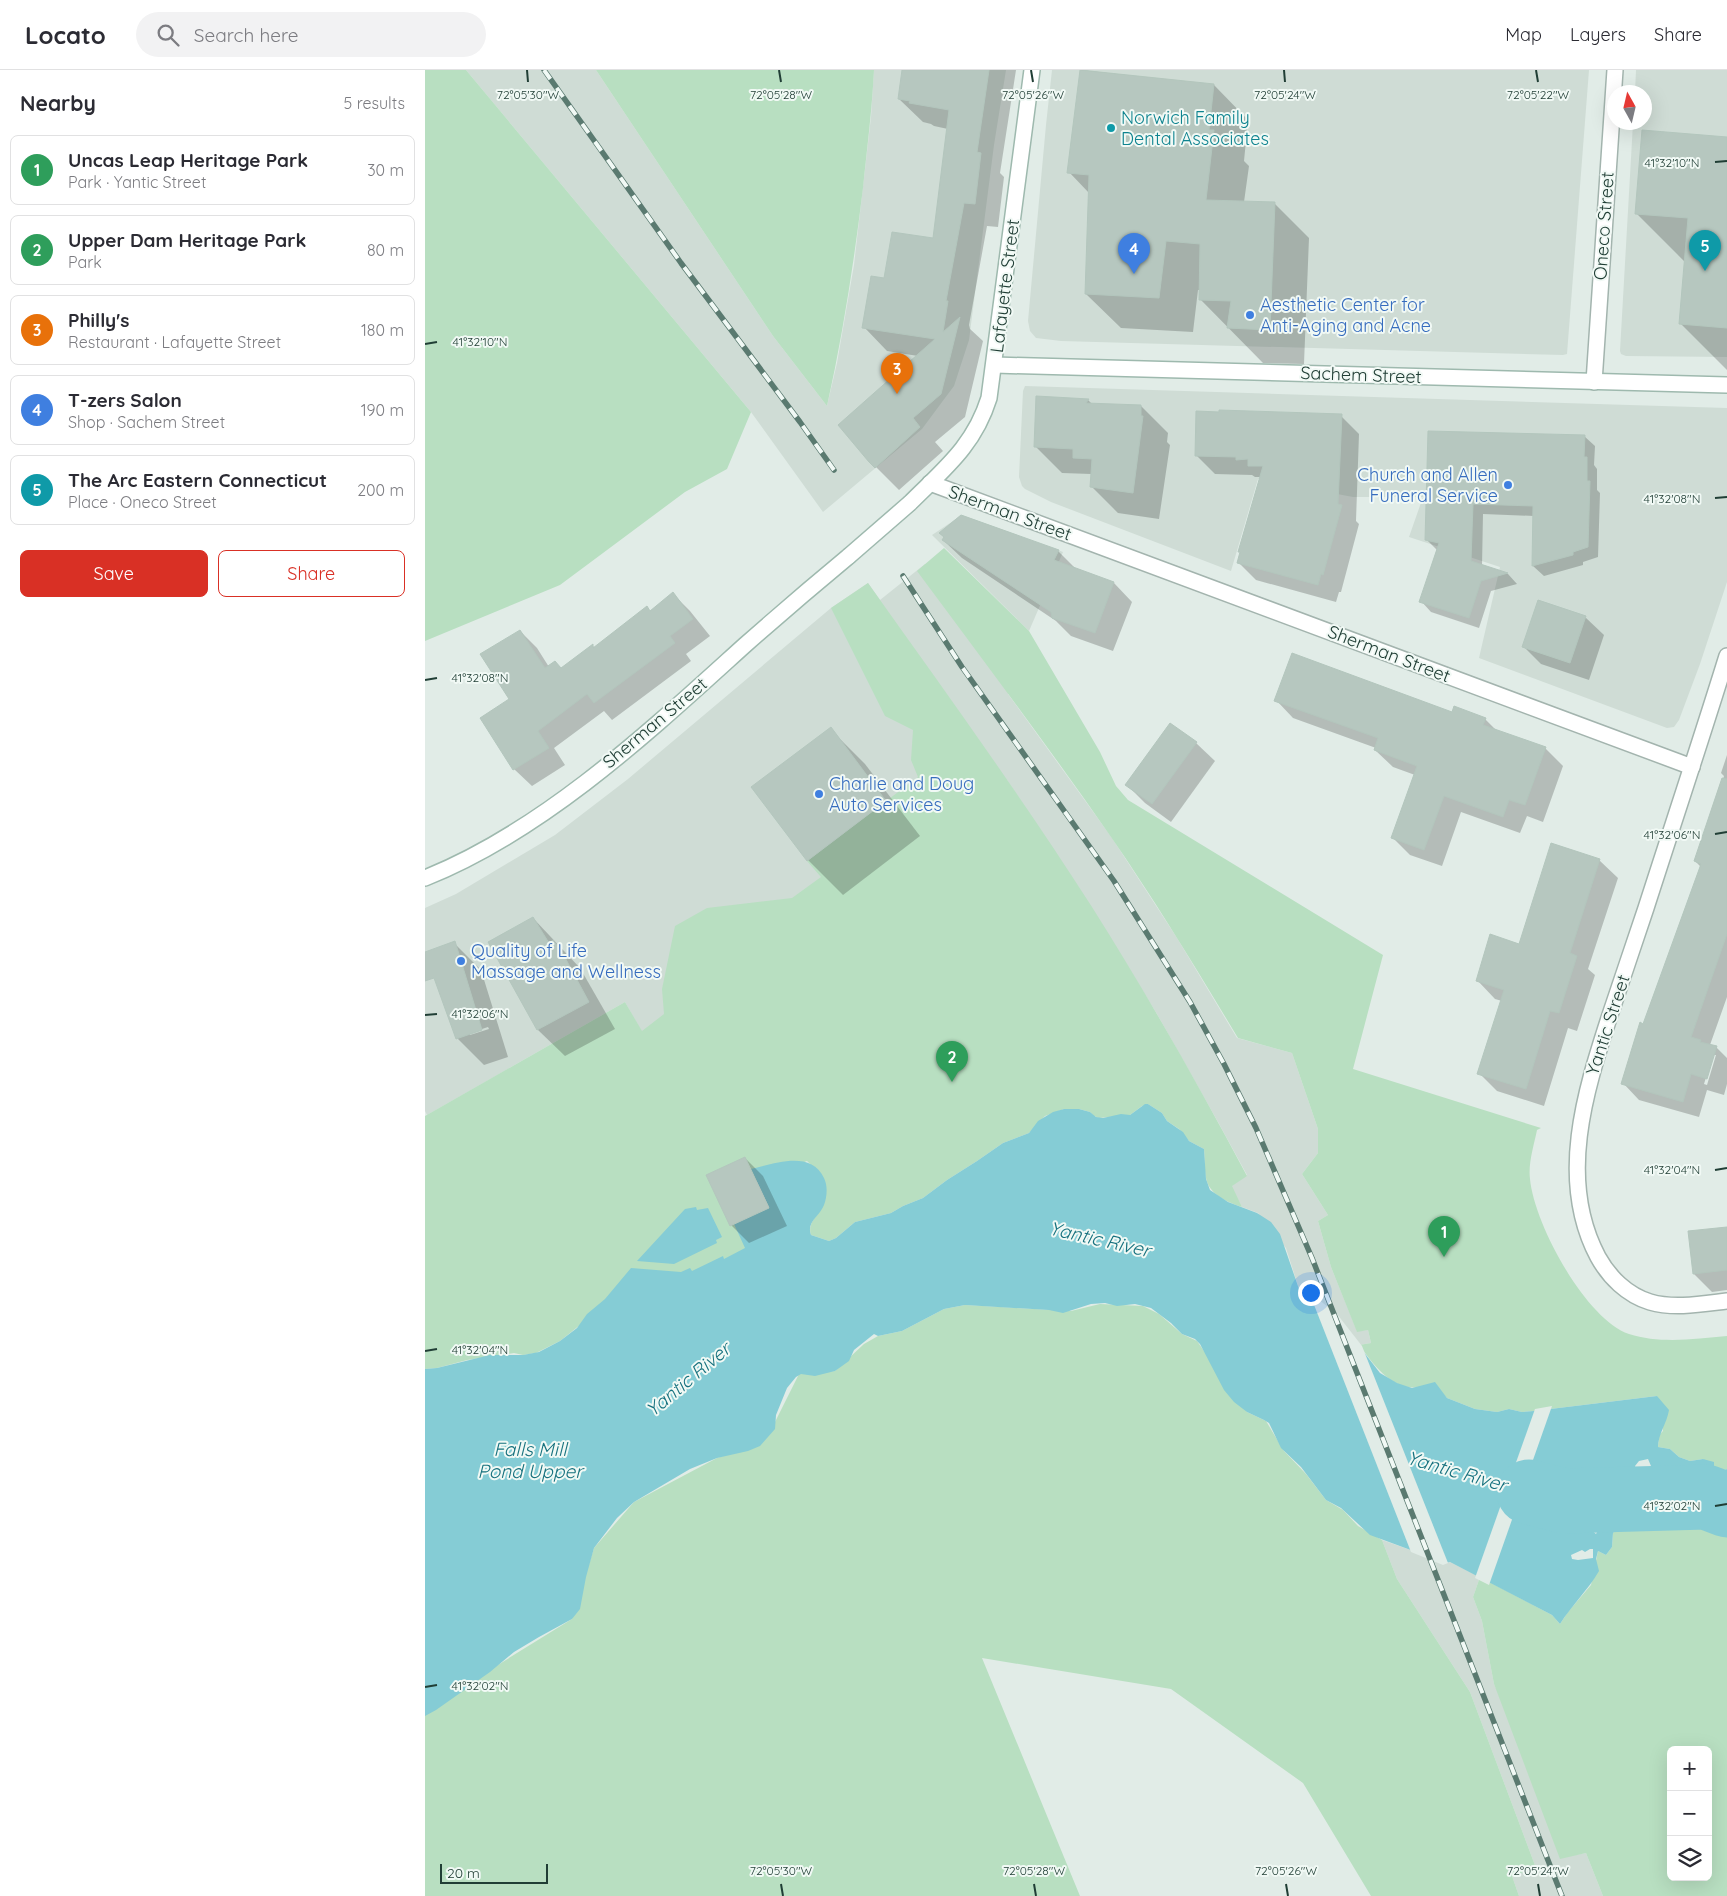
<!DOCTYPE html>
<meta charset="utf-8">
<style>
:root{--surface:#fff;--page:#f2f2f3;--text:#2b2b33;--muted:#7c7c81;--line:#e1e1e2;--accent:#d93025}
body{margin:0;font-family:Quicksand,sans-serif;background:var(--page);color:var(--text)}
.controls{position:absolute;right:15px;bottom:15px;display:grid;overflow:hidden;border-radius:8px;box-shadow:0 5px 20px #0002}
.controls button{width:45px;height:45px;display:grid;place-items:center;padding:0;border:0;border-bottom:1px solid var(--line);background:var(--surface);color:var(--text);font:25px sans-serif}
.compass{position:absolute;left:1182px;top:15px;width:45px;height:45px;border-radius:50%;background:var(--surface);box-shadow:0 5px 20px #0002;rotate:352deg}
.scale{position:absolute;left:15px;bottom:12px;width:108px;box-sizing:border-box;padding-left:5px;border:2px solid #203e35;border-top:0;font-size:14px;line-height:18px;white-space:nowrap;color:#203e35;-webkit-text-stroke:4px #f1f9f5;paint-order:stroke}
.you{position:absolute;left:885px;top:1222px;width:18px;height:18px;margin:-12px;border:4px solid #fff;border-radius:50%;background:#1a73e8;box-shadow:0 0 0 8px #1a73e833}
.badge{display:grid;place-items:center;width:32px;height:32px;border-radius:50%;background:var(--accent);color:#fff;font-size:16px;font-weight:700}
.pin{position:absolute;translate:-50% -41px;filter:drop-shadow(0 1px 2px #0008)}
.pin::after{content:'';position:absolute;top:26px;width:18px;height:15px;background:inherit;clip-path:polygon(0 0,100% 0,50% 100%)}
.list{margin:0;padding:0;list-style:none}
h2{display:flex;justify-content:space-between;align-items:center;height:65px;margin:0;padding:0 20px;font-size:21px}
h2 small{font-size:16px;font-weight:400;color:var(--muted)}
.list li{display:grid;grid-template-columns:32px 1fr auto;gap:15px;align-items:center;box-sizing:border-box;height:70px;margin:0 10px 10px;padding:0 10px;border:1px solid var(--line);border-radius:8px}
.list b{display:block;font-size:19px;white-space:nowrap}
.list p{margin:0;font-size:16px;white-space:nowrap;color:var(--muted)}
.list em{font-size:16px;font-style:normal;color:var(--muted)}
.actions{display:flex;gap:10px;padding:15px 20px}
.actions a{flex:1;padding:11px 0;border:1px solid var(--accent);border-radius:8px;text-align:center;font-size:18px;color:var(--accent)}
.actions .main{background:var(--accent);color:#fff}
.icon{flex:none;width:28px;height:28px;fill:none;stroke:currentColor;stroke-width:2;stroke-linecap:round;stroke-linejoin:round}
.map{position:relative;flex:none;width:1302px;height:1826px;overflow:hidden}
header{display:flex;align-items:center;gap:30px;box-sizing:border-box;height:70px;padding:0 25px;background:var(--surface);border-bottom:1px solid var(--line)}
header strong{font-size:24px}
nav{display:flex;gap:28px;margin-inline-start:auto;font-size:18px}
.search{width:350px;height:45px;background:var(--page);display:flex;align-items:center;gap:12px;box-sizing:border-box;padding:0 18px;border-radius:28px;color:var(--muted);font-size:19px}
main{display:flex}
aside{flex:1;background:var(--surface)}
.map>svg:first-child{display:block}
.built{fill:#cfdcd5}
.green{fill:#b8dfc1;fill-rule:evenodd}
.water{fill:#85ccd5;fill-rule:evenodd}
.pier{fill:#e1ece7}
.shadow{fill:#0003;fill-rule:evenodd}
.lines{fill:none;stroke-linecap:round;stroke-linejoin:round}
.river{stroke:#85ccd5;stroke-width:65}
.building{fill:#b6c7bf;stroke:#b3c6bd}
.street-casing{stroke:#a3b4ae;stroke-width:18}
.secondary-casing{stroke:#9eb9ae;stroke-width:18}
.street{stroke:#fff;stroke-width:15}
.secondary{stroke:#fff;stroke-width:15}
.rail-casing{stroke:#5a7a70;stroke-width:5.5}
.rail{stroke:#f1f9f5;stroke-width:4;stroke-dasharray:11;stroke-linecap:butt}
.secondary-bridge-casing{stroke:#9eb9ae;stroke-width:18;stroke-linecap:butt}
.secondary-bridge{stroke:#fff;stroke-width:15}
.ticks{fill:none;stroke:#203e35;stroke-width:2}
.culture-dot{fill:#0f9aa8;stroke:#f1f9f5;stroke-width:2}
.shop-dot{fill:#3f7fe0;stroke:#f1f9f5;stroke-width:2}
.labels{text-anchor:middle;stroke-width:4;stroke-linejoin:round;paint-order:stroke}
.culture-label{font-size:18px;fill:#0d838f;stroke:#f1f9f5;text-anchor:start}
.street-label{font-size:18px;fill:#203e35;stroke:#f1f9f5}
.shop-label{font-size:18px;fill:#366cbe;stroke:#f1f9f5;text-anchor:start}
.water-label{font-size:19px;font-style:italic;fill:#16717e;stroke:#f1f9f5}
.ticks-label{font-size:12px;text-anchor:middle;fill:#203e35;stroke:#f1f9f5;stroke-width:4;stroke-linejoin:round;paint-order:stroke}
</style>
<header>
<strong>Locato</strong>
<div class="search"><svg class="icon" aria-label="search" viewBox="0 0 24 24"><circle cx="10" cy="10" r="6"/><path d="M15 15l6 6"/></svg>Search here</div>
<nav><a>Map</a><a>Layers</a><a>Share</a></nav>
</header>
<main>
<aside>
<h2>Nearby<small>5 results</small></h2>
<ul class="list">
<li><span class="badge" style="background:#2e9e5b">1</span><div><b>Uncas Leap Heritage Park</b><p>Park · Yantic Street</p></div><em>30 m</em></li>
<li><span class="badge" style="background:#2e9e5b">2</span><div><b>Upper Dam Heritage Park</b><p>Park</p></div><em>80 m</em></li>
<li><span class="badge" style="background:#e8710a">3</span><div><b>Philly's</b><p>Restaurant · Lafayette Street</p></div><em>180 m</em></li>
<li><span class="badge" style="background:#3f7fe0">4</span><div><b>T-zers Salon</b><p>Shop · Sachem Street</p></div><em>190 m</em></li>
<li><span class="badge" style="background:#0f9aa8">5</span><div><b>The Arc Eastern Connecticut</b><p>Place · Oneco Street</p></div><em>200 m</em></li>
</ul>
<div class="actions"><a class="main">Save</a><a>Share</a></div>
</aside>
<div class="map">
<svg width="1302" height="1826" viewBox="0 0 1302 1826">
<rect width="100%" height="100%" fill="#e1ece7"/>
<g class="built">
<polygon points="41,0 171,0 348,266 402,336 412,293 429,195 446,47 449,0 581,0 569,75 544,270 529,316 520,328 497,359 398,442 326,342"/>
<polygon points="627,0 1164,0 1142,284 1138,285 636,271 611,268 605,261 603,251 621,55"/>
<polygon points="1211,0 1302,0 1302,287 1201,286 1196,284 1195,281 1208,53 1220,52 1220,22 1210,22"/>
<polygon points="600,316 1302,338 1302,512 1275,594 1254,650 1249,657 1242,658 1054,588 1075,497 984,467 998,427 928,427 833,409 806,501 626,432 600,419 597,416 594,407 598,321"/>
<polygon points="537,445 638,482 604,561 507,465"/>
<polygon points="500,494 594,615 583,624 687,768 752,868 812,968 867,983 893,1059 893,1083 877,1104 903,1145 893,1151 906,1197 932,1261 943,1260 946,1273 934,1275 910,1245 874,1219 861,1178 833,1143 817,1137 806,1116 822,1105 793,1052 732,944 700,892 652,815 582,710 262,1042 200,932 2,1045 0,1041 0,838 31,824 130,765 203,709 406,538 443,513 455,530"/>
<polygon points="957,1470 1023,1493 1025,1492 1055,1507 1048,1527 1057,1551 1069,1614 1150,1785 1161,1783 1178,1826 1094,1826 1087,1806 1111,1798 1045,1622 972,1509"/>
</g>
<g class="green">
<polygon points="0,0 41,0 326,342 302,399 260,422 135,515 0,571"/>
<path d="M171 0H449C447 40 442 79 438 118 429 192 418 264 402 336L348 266Z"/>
<path d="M519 478 604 561 675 682 691 716 703 730 958 885 928 999 1116 1058 1112 1060C1109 1075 1103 1093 1105 1109 1109 1153 1160 1249 1204 1264 1235 1274 1270 1269 1302 1266V1399C1292 1404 1285 1395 1278 1389L1265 1391 1254 1387 1245 1379 1233 1377 1234 1365 1238 1361 1232 1326 1109 1341 1097 1342 1084 1339 1072 1342 1050 1339 1022 1328 1008 1313C973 1329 952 1299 934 1275L946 1273 943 1260 932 1262 906 1197 893 1151 903 1145 877 1104 893 1083V1059L867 983 813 968C772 900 731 832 686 767 623 676 557 589 492 501Z"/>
<path d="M443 513C519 620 596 726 667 837 722 924 773 1014 822 1106L807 1116 817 1137C801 1132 784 1124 781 1108 779 1098 780 1088 779 1079L764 1071 754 1059 742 1051 737 1043 723 1034 717 1036 705 1045 674 1048 669 1046 665 1042 654 1039H639L620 1046 604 1063 578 1073 552 1091 522 1110 498 1128 478 1136 466 1143 430 1152 411 1168 404 1171 386 1165C383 1157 388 1149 393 1144L386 1095 382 1091 331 1112 322 1180 155 1255 135 1271 111 1283 98 1285 89 1283 42 1290 12 1298 0 1299V1046L200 932 217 961 239 944 237 919 250 856 282 838 367 828 396 807 382 791 493 707 486 690 488 660 460 646 406 538Z"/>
<polygon points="675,1234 718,1236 734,1244 757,1264 772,1271 822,1342 841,1351 859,1381 881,1404 901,1430 918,1440 933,1456 957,1470 972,1509 1045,1622 1111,1798 1087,1806 1094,1826 946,1826 878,1713 746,1619 557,1588 655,1826 0,1826 0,1640 147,1549 169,1478 209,1432 292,1388 337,1372 349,1354 374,1304 410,1301 439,1274 453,1266 477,1261 519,1239 540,1235 646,1241"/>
<path d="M1260 1440 1267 1445 1269 1451H1281L1296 1455 1302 1451V1826H1178L1161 1783 1135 1789 1069 1614 1057 1551 1048 1527 1055 1507 1127 1545 1135 1554 1143 1542 1166 1515 1173 1481 1181 1485 1187 1477 1188 1463 1195 1457 1224 1442 1241 1447ZM1246 1680H1283V1807H1246Z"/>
</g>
<g class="water">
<path d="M720 1034H723L737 1043 742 1051 758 1062 764 1071 779 1079 781 1109 785 1120 803 1132 832 1143 846 1152 855 1164 874 1219 910 1245 955 1303 972 1313 987 1318 1010 1312 1022 1328 1050 1339 1072 1342 1084 1339 1097 1342 1109 1341 1232 1326 1244 1340C1242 1353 1233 1364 1233 1377L1245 1379 1254 1387 1265 1391 1278 1389 1289 1392V1399L1298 1401 1302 1399V1451L1297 1455 1281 1451H1269L1267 1445 1260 1440 1241 1447 1224 1442 1195 1457 1188 1463 1187 1477 1181 1485 1173 1481 1171 1489 1174 1501C1163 1520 1147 1535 1135 1554L1127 1545 1025 1492 1021 1493 945 1465 916 1438 901 1430 876 1397 856 1378 844 1353 839 1350 822 1342 809 1332 799 1320 775 1274 770 1269 757 1264 746 1253 726 1238 710 1234 692 1236 680 1233 666 1234 638 1243 624 1240 540 1235 519 1239 477 1261 453 1266 449 1264 429 1280 424 1291 410 1301 390 1306 376 1304 371 1307 362 1318 351 1345 350 1359 335 1376 323 1381 292 1388 265 1399 209 1432 192 1448 169 1478 161 1507 155 1539 147 1549 114 1567 89 1582 65 1602 11 1640 0 1646V1299L12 1298 65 1285H98L114 1282 135 1271 152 1258 162 1244 180 1229 206 1198 256 1202 265 1198 267 1201 298 1186 299 1189 320 1178 309 1154 344 1137 326 1099C351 1093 386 1080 399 1108 403 1116 402 1127 399 1135 395 1146 381 1152 386 1165L404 1171 411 1168 430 1152 466 1143 478 1136 498 1128 522 1110 552 1091 578 1073 604 1063 613 1051 628 1042 639 1039H654L665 1042 671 1047 678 1048 696 1044 705 1045ZM1223 1389 1229 1403 1227 1406 1219 1409 1215 1400H1211L1210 1396 1214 1391ZM1255 1406 1257 1412 1273 1410 1289 1412 1284 1423 1273 1420 1251 1431 1233 1415 1243 1409ZM1196 1413 1227 1414 1229 1421 1225 1433 1201 1438C1190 1432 1187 1422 1196 1413ZM1180 1448 1171 1464 1166 1460 1169 1453ZM1165 1479H1168V1488L1153 1490 1147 1489 1146 1485 1157 1480 1160 1482Z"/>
<polygon points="271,1137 272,1140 283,1138 297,1167 291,1170 292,1173 249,1194 212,1191 260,1139"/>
</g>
<g class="pier">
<polygon points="884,1222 912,1244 937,1276 1023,1493 1018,1495 986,1482"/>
<polygon points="1127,1336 1064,1515 1050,1508 1110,1339"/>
</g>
<g class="shadow">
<polygon points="479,0 591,0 575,103 579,107 573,157 562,156 544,255 545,259 558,271 540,347 510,372 518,381 474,420 445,391 493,286 462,281 439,257 460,209 509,170 523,59 509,56 506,54 498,52 474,29"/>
<polygon points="656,0 789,15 823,50 819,91 824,96 819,132 849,133 884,168 879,294 838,293 775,229 775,220 773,220 768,262 696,258 661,224 664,123 644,102"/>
<polygon points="1302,68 1302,300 1256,254 1261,191 1259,191 1211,143"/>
<polygon points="663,330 667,334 716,336 743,363 742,372 745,375 734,449 693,443 666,416 666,404 637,403 610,376"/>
<polygon points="916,346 934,364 931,451 934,454 916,522 914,522 911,532 831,510 813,492 836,407 830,407 827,405 790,404 772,386"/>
<polygon points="1004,362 1159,366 1170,376 1169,395 1172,399 1172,420 1175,423 1173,487 1158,492 1158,495 1119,506 1108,496 1109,446 1058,444 1057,496 1083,504 1092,514 1066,521 1054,558 1006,542 996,531 1012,480 1001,469"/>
<polygon points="515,463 633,481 651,499 689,513 707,532 688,581 646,566 631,551 537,488 518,470 520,468"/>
<polygon points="248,524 265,541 285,566 261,584 266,591 187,650 179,641 129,678 140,695 107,716 89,699 86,630 95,561 112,578 124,597 136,599 168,576 170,578 226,542"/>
<polygon points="1160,547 1179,565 1164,610 1116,594 1098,576"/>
<polygon points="851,630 1028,644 1060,649 1073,662 1120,678 1138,696 1118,752 1102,746 1095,763 1036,742 1017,796 985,785 968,768 990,705 968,697 950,680 951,678 868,648"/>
<polygon points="405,659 440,694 495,766 418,825 383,790"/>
<polygon points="771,673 790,691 746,752 720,733 702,715"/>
<path d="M1302 685V927L1285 975 1291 977 1302 988V1014L1299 1025 1282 1020 1274 1047 1214 1030 1198 1013 1276 797 1270 791 1299 706 1296 703ZM1288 985H1291L1282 1015 1279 1014Z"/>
<polygon points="1174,790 1193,808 1163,899 1170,905 1152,961 1143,958 1119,1036 1072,1021 1054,1003 1077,931 1070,929 1052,910 1095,875"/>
<polygon points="108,848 155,898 190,959 140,986 113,960 64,872"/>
<path d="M29 873 56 900 83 987 59 995 32 968ZM63 957 64 959 45 965V963Z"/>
<polygon points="320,1088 338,1106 362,1156 324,1173 306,1155"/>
<polygon points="1302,1158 1302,1220 1287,1222 1269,1204"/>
</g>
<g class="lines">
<polyline class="river" points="1104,1422 1139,1431 1281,1427 1302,1435"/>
</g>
<g class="building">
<polygon points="477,0 564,0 552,82 556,83 550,134 539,133 521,231 523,231 518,262 535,247 516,324 488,348 495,357 450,398 444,392 413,355 510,269 437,258 446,206 459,208 467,162 508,168 524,40 484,33 485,31 473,29"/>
<polygon points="655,0 789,14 784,60 789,60 781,130 850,132 845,260 802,258 806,231 774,230 775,174 741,171 734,228 660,224 664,105 642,103"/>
<polygon points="1217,60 1302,67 1302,258 1254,254 1263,148 1210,144"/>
<polygon points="611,326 664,329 661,333 716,335 716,346 718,346 708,423 665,417 667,389 648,388 648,379 609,377"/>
<polygon points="794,340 917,344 913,434 917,435 898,505 896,504 893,515 812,493 815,482 813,482 838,396 823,396 823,389 811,390 811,387 770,386 771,341 794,342"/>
<polygon points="1003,361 1160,365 1159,387 1162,387 1162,411 1165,411 1163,477 1148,482 1148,485 1107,496 1108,436 1048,434 1046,491 1083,503 1056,511 1044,548 994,532 1014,473 1000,470"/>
<polygon points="536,445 634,480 629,490 689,512 670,563 627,548 626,542 517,470 519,467 514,463"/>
<polygon points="248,522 268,549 245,566 250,573 169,633 162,624 113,661 124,678 88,700 55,648 84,629 55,584 95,560 120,598 130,591 136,598 168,574 168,578 222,536 225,541"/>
<polygon points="1113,530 1161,546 1145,593 1097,577"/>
<polygon points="867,583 1027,642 1029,636 1061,648 1058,655 1121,677 1100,735 1084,730 1078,747 1019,726 999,780 966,768 992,696 949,680 953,668 849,631"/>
<polygon points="745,653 772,672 727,734 700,715"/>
<polygon points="406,657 461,731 382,791 326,717"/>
<polygon points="1297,708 1302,709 1302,864 1266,967 1276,970 1275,972 1292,976 1282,1009 1266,1004 1258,1032 1196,1014 1215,952 1218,954 1276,794 1269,791"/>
<polygon points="1126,773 1175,789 1145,883 1152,886 1134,943 1125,941 1101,1019 1052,1004 1079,920 1051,911 1065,864 1094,874"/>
<polygon points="108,847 124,873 128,870 137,882 164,932 112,960 63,872"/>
<polygon points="30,871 57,960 31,969 9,908 0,911 0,882"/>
<polygon points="320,1087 344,1138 305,1156 281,1105"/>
<polygon points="1302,1157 1302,1200 1268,1204 1263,1161"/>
</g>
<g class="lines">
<defs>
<g id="street">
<polyline points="1169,312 1190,0"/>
<polyline points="505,413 1267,697"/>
<path d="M1302 586C1276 670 1248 754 1221 838 1209 874 1197 909 1185 945 1160 1022 1132 1110 1173 1187 1184 1207 1202 1225 1225 1232 1249 1239 1277 1234 1302 1231"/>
</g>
<g id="secondary">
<polyline points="570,295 1302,315"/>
<path d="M485 433C519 399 549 376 564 328L607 0"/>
<path d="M0 808C120 760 226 660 320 575 354 545 389 515 424 486"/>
</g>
</defs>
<use href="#street" class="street-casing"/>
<use href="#secondary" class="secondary-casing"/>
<use href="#street" class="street"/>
<use href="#secondary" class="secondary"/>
<defs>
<g id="rail">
<polyline points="119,0 256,193 375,352 409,400"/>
<polyline points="478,506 537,597 689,811 765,932 799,994 831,1058 887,1188 1137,1826"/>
</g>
</defs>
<use href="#rail" class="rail-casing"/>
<use href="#rail" class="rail"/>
<defs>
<polyline id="secondary-bridge" points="424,486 485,433"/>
</defs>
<use href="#secondary-bridge" class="secondary-bridge-casing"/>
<use href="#secondary-bridge" class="secondary-bridge"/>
</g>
<path class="ticks" d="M102 0 103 12M354 0 356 12M606 0 608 12M859 0 860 12M1111 0 1113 12M1290 92 1302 91M0 274 12 272M1290 428 1302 427M0 610 12 608M1290 764 1302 762M0 945 12 944M1290 1100 1302 1098M0 1281 12 1279M1290 1436 1302 1434M0 1617 12 1615M356 1814 358 1826M609 1814 611 1826M861 1814 863 1826M1113 1814 1115 1826"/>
<circle class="culture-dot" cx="686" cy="58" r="5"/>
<g class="shop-dot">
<circle cx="825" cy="245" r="5"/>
<circle cx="1083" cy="415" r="5"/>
<circle cx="394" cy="724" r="5"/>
<circle cx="36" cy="891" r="5"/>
</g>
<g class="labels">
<g class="culture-label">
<text x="696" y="54">Norwich Family<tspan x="696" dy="21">Dental Associates</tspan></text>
</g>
<g class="street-label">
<text transform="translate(1179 156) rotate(-86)" y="6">Oneco Street</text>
<text transform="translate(580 216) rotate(-83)" y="6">Lafayette Street</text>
<text transform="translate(936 305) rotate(2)" y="6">Sachem Street</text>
<text transform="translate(585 443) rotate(20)" y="6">Sherman Street</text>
<text transform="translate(964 584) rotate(21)" y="6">Sherman Street</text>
<text transform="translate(230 653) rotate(-40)" y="6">Sherman Street</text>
<text transform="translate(1183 955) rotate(-72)" y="6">Yantic Street</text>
</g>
<g class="shop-label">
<text x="835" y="241">Aesthetic Center for<tspan x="835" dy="21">Anti-Aging and Acne</tspan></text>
<text x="1073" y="411" text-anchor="end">Church and Allen<tspan x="1073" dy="21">Funeral Service</tspan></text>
<text x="404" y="720">Charlie and Doug<tspan x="404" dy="21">Auto Services</tspan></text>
<text x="46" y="887">Quality of Life<tspan x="46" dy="21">Massage and Wellness</tspan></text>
</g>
<g class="water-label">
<text transform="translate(675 1169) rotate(13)" y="7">Yantic River</text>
<text transform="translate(263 1309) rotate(-40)" y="7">Yantic River</text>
<text x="105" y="1386">Falls Mill<tspan x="105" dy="22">Pond Upper</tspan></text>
<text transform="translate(1032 1401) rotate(16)" y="7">Yantic River</text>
</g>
</g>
<g class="ticks-label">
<text x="103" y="29">72°05'30"W</text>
<text x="356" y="29">72°05'28"W</text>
<text x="608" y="29">72°05'26"W</text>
<text x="860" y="29">72°05'24"W</text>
<text x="1113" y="29">72°05'22"W</text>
<text x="1247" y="97">41°32'10"N</text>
<text x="55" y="276">41°32'10"N</text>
<text x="1247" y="433">41°32'08"N</text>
<text x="55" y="612">41°32'08"N</text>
<text x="1247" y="769">41°32'06"N</text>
<text x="55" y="948">41°32'06"N</text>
<text x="1247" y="1104">41°32'04"N</text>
<text x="55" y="1284">41°32'04"N</text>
<text x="1247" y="1440">41°32'02"N</text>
<text x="55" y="1620">41°32'02"N</text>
<text x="356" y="1805">72°05'30"W</text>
<text x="609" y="1805">72°05'28"W</text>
<text x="861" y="1805">72°05'26"W</text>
<text x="1113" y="1805">72°05'24"W</text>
</g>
</svg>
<div class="controls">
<button>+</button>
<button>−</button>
<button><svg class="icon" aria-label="layers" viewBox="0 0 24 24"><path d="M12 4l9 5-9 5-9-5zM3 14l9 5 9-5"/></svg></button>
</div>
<svg class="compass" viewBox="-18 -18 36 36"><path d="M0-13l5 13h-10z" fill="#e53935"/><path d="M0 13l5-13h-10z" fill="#7c7c81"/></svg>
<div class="scale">20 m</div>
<div class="you"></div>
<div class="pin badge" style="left:1019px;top:1187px;background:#2e9e5b">1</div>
<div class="pin badge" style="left:527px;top:1012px;background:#2e9e5b">2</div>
<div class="pin badge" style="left:472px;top:324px;background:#e8710a">3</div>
<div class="pin badge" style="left:709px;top:204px;background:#3f7fe0">4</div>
<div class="pin badge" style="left:1280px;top:201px;background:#0f9aa8">5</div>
</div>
</main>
